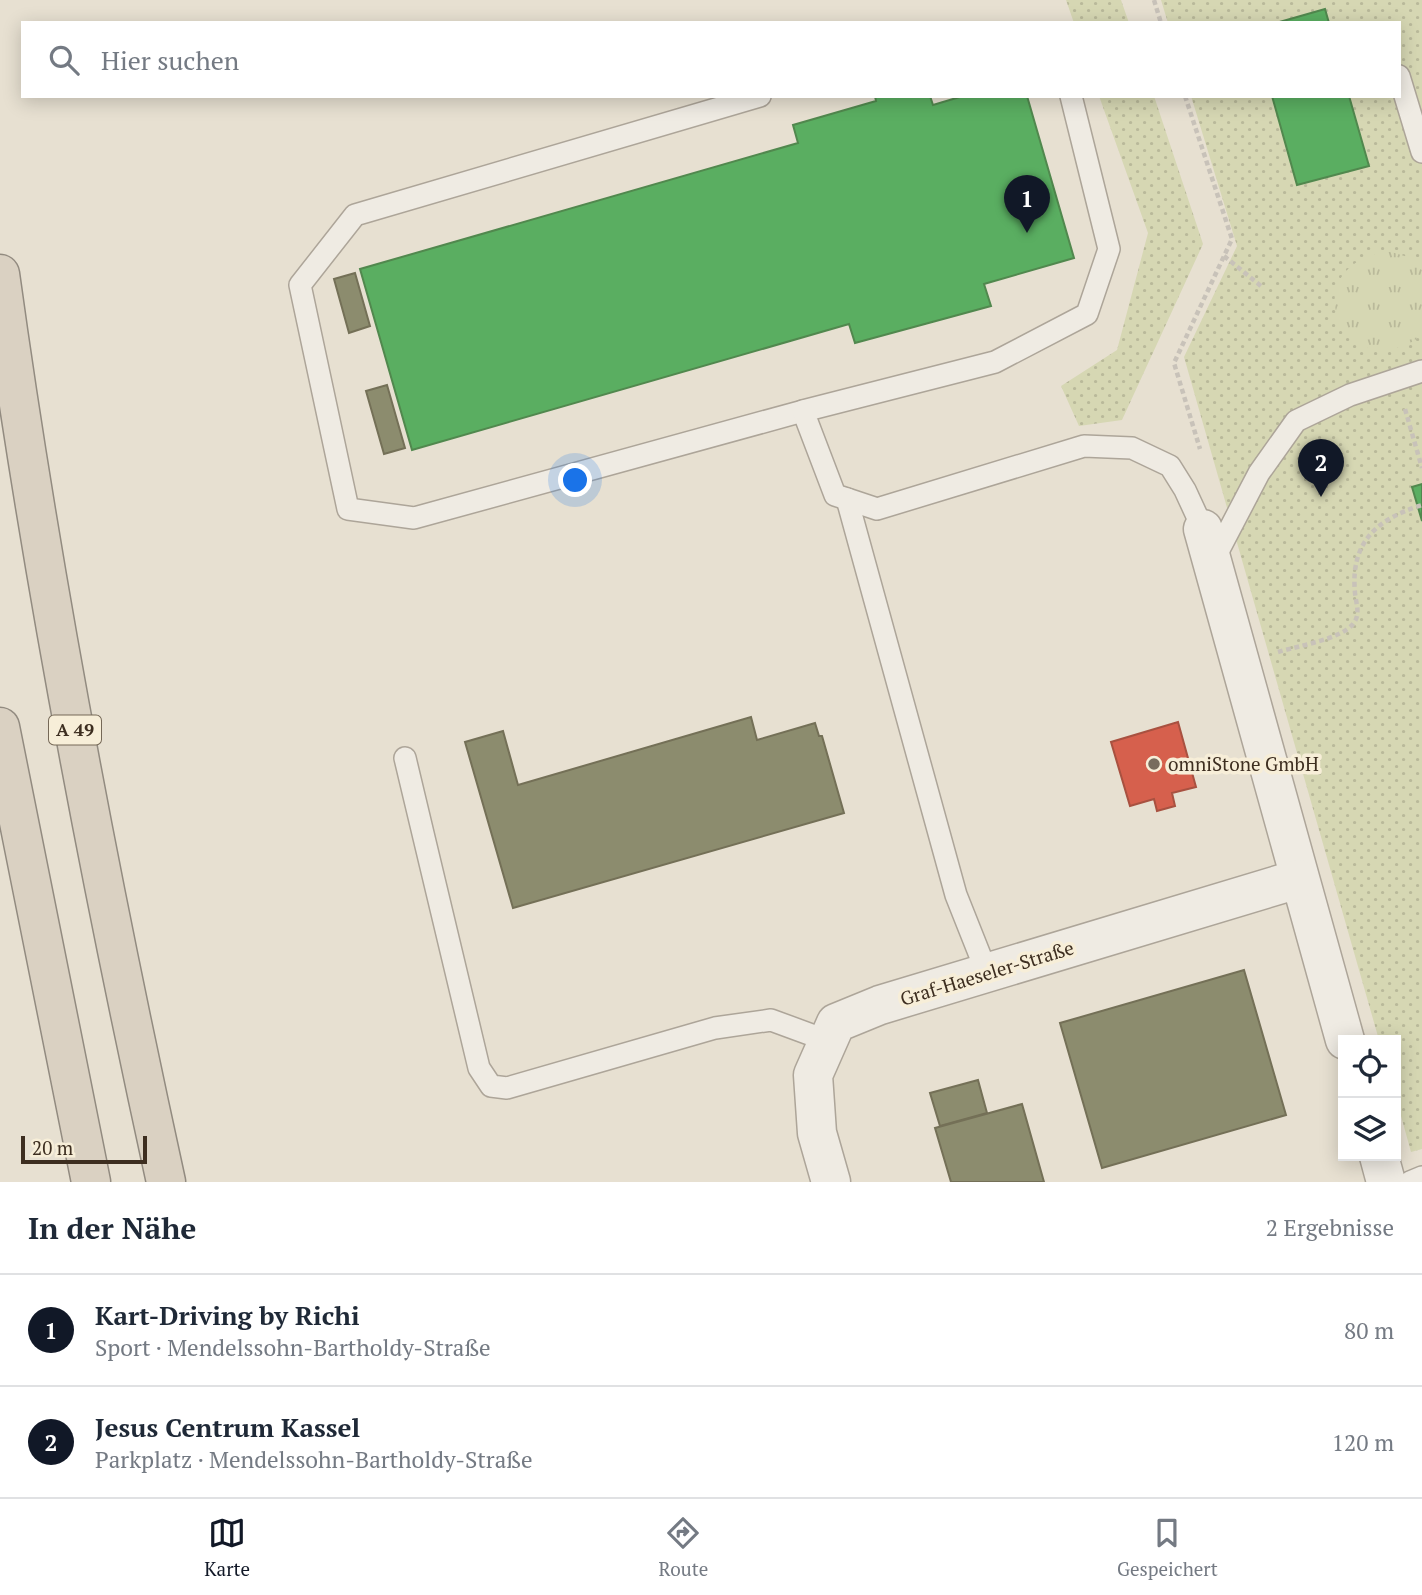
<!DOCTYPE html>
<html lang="de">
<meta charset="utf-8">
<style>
:root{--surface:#fff;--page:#f2f2f3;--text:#1f2937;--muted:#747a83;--line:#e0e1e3;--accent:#111827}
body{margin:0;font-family:"PT Serif",serif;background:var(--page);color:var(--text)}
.controls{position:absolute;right:21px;bottom:21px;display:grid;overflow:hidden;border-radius:0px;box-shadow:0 4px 18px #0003}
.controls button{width:63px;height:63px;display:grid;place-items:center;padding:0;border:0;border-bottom:2px solid var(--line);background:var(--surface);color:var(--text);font:35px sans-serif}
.scale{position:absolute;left:21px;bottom:18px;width:126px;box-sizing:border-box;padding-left:7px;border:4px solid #3d2e20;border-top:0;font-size:19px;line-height:24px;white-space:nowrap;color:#3d2e20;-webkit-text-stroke:5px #f7eed8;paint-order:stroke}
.you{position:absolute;left:576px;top:481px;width:24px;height:24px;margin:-18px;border:5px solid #fff;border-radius:50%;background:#1a73e8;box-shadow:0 0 0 10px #1a73e833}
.badge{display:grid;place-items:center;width:46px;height:46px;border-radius:50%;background:var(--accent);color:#fff;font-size:23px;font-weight:700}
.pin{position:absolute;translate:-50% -58px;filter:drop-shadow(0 2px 4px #0008)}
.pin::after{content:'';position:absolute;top:37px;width:24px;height:21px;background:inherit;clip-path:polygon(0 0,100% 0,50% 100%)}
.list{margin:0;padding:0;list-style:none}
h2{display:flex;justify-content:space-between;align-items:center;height:91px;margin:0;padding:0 28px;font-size:30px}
h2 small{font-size:23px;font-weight:400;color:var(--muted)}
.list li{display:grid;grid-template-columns:46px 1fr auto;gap:21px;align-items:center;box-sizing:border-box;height:112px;padding:0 28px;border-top:2px solid var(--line)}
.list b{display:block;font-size:26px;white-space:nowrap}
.list p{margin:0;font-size:23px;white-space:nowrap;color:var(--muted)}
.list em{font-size:23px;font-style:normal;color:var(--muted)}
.icon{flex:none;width:38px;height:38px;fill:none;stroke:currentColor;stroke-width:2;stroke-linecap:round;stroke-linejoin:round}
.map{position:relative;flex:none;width:1422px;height:1182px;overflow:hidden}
.search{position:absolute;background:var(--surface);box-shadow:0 4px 18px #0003;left:21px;right:21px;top:21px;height:77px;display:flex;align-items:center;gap:18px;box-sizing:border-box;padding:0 24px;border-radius:0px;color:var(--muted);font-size:26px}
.sheet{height:315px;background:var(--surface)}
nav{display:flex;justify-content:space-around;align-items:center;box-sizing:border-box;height:98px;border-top:2px solid var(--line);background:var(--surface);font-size:19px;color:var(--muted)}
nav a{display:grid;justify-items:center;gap:4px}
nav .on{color:var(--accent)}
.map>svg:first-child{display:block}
.grass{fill:url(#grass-dots)}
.park{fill:url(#park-tufts)}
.shops{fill:#d6604d;stroke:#a85140;stroke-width:2}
.public{fill:#5aae61;stroke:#51884e;stroke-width:2}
.industry{fill:#8c8c6e;stroke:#747057;stroke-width:2}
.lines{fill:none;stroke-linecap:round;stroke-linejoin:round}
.service-casing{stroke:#ada599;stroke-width:24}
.minor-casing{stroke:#ada599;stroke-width:41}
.motorway-casing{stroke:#928b80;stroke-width:41}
.path{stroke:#c8c2b9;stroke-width:4.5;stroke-dasharray:5 3.5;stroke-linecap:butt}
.service{stroke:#efebe3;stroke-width:21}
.minor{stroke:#efebe3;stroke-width:38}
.motorway{stroke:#dad1c2;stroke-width:38}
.poi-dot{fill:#786c5e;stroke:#f7eed8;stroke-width:2.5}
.labels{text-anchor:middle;stroke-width:7;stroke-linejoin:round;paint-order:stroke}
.shield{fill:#f7eed8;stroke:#756857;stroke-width:2}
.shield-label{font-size:18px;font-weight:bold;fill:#3d2e20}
.poi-label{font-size:19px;fill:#3d2e20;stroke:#f7eed8;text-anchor:start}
.street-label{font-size:19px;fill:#3d2e20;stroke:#f7eed8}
</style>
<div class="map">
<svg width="1422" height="1182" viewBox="0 0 1422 1182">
<defs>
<pattern id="grass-dots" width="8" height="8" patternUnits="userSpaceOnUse" patternTransform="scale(1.75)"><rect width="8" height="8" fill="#d6d7b3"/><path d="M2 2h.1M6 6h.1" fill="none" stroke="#b9b99a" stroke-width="1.8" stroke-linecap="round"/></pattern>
<pattern id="park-tufts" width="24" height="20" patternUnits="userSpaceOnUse" patternTransform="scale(1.75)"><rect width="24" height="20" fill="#d6d7b3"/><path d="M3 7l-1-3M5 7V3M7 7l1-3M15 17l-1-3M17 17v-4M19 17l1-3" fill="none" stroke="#b9b99a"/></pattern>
</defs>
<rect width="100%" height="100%" fill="#e7e0d1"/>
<g class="grass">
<polygon points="1066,0 1121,0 1129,23 1074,23"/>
<polygon points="1161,0 1422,0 1422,1149 1411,1152 1396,1098 1396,1040 1379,1040 1184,357 1237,246 1191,96 1399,96 1399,23 1168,23"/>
<polygon points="1099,96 1154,96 1203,244 1122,420 1079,426 1061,386 1117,350 1148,233"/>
</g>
<path class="park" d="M1388 251 1411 258 1422 270C1422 289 1422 311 1422 330 1420 339 1411 343 1402 346 1341 373 1294 267 1388 251Z"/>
<polygon class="shops" points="1178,722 1196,787 1172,793 1175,806 1157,811 1154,799 1130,806 1111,742"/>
<g class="public">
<polygon points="1325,9 1329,23 1276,23"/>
<polygon points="875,96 930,96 933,105 963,96 1027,96 1074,258 984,284 991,306 855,343 849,324 412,450 360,269 798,143 793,125 876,101"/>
<polygon points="1272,96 1349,96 1369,166 1297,185"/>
<polygon points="1422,484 1422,521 1412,487"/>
</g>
<g class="industry">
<polygon points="355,273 370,326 349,333 334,279"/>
<polygon points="387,385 405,448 384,454 366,391"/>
<polygon points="751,717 757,740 815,723 819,736 822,736 844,813 513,908 465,742 503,731 518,785"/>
<polygon points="1244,970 1286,1115 1102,1168 1060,1023"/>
<polygon points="978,1080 987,1113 940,1126 930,1093"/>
<polygon points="1022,1104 1044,1182 951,1182 935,1128"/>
</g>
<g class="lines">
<defs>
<g id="service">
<polyline points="1399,76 1422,152"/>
<polyline points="760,96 355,215 300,285 348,509 414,518 803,411"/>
<polyline points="1071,96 1109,249 1087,314 995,362 803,411 835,495 877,509 1084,446 1132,448 1170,466 1185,490 1203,529"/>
<polyline points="847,499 956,895 987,973"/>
<polyline points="1213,561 1259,473 1296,421 1350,395 1422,371"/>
<polyline points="405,758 479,1068 491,1086 507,1088 715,1028 771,1020 828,1041"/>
<polyline points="1410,1182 1422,1177"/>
</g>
<g id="minor">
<polyline points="1203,529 1345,1040"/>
<polyline points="1379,1156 1386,1182"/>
<polyline points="831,1182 817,1133 813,1075 836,1023 880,1005 1298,879"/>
</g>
<g id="motorway">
<path d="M0 274C42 579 100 881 166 1182"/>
<polyline points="0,727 91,1182"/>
</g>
</defs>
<use href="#service" class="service-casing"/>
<use href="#minor" class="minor-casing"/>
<use href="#motorway" class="motorway-casing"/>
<g class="path">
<polyline points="1154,0 1161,23"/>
<polyline points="1185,96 1232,239 1174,363 1200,449"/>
<polyline points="1224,256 1261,286"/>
<polyline points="1405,409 1422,468"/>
<path d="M1278 652C1298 646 1341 639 1353 624 1361 614 1356 604 1355 593 1350 542 1377 519 1422 505"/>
</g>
<use href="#service" class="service"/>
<use href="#minor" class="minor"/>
<use href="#motorway" class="motorway"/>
</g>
<circle class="poi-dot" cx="1154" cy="764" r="7"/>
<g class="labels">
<rect class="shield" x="49" y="715.5" width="52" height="29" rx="5"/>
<g class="shield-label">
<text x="75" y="736">A 49</text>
</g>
<g class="poi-label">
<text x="1168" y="771">omniStone GmbH</text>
</g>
<g class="street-label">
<text transform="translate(987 973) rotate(-17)" y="7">Graf-Haeseler-Straße</text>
</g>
</g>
</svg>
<div class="controls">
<button><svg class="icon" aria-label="locate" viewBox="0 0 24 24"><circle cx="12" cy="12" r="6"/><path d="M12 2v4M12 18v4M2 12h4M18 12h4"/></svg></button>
<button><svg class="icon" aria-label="layers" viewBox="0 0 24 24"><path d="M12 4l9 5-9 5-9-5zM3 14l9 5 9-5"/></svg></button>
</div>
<div class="scale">20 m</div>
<div class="you"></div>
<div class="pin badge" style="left:1027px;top:233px">1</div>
<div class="pin badge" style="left:1321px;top:497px">2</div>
<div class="search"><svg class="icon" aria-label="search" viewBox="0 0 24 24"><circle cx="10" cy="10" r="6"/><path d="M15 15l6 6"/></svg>Hier suchen</div>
</div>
<section class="sheet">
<h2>In der Nähe<small>2 Ergebnisse</small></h2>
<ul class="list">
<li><span class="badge">1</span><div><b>Kart-Driving by Richi</b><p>Sport · Mendelssohn-Bartholdy-Straße</p></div><em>80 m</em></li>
<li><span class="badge">2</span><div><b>Jesus Centrum Kassel</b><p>Parkplatz · Mendelssohn-Bartholdy-Straße</p></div><em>120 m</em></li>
</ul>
</section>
<nav>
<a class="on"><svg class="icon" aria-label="map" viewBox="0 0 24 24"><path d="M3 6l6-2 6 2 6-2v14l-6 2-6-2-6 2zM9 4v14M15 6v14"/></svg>Karte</a>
<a><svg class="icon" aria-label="directions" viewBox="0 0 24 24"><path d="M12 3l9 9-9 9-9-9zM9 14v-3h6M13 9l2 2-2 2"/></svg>Route</a>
<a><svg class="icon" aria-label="saved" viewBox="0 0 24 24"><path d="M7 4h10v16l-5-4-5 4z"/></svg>Gespeichert</a>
</nav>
